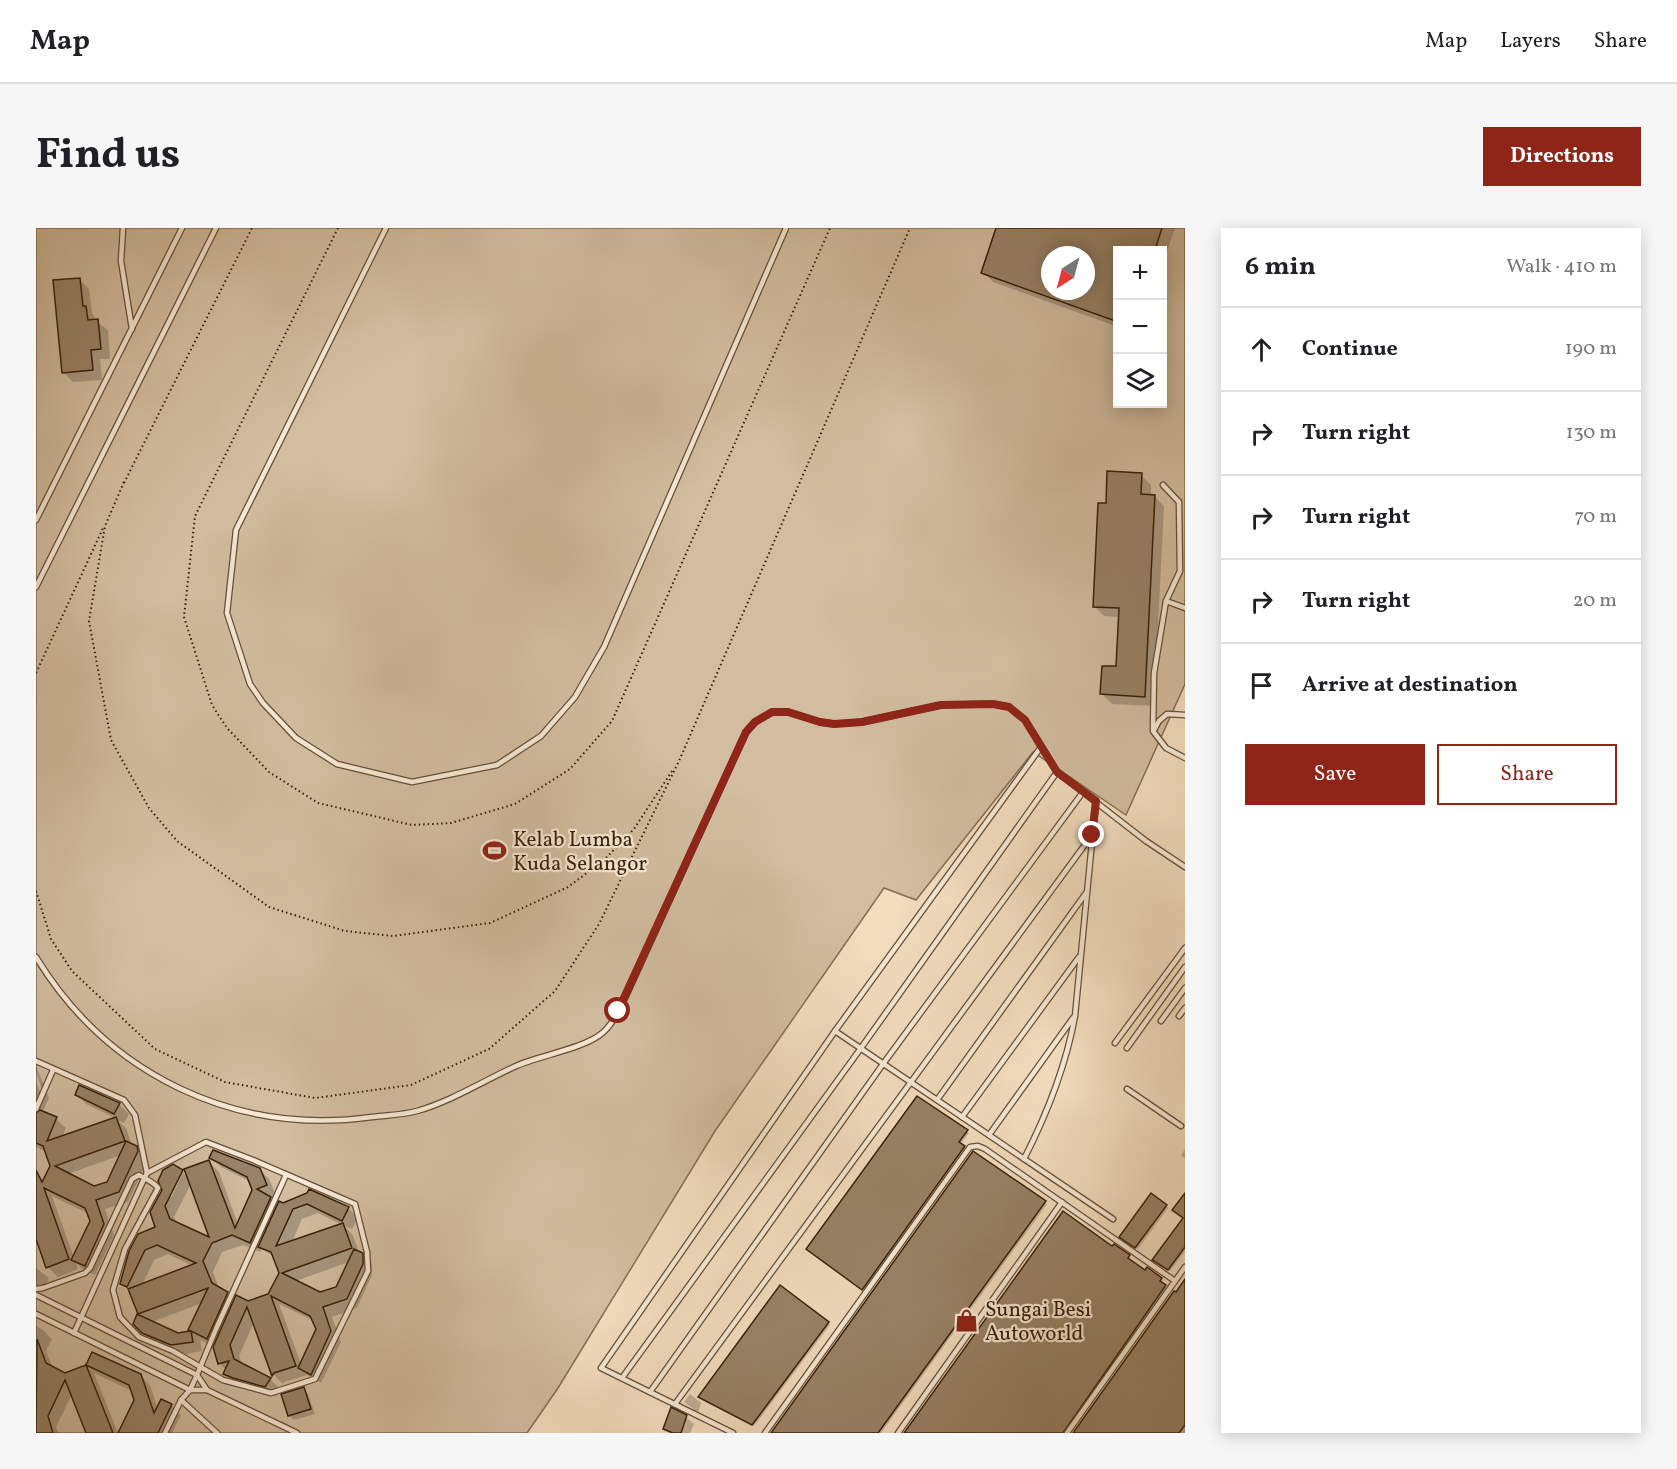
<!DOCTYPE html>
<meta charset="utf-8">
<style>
:root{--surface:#fff;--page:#f6f6f6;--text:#202124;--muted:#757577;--line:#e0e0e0;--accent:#8f2418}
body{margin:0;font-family:Vollkorn,serif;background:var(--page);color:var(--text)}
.controls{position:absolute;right:18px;top:18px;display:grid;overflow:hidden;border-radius:0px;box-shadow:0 3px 15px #0003}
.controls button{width:54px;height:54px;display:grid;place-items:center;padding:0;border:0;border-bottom:2px solid var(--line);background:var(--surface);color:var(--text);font:30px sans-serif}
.compass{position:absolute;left:1005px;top:18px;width:54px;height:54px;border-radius:50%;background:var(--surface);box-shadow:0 3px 15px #0003;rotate:216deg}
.stop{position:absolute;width:18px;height:18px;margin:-14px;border:4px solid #8f2418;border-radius:50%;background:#fff}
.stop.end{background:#8f2418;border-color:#fff;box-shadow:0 2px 6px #0008}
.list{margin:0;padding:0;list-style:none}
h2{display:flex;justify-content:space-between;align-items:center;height:78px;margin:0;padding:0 24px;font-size:26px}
h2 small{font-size:20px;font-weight:400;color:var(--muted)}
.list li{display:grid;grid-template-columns:39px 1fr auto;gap:18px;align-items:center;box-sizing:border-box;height:84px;padding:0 24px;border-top:2px solid var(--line)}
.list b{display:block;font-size:22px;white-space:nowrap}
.list em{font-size:20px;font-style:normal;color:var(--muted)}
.actions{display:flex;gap:12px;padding:18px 24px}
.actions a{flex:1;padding:14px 0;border:2px solid var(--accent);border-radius:0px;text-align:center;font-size:21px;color:var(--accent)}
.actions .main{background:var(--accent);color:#fff}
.icon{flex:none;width:33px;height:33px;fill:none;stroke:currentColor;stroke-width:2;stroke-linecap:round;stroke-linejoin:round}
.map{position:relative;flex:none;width:1149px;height:1205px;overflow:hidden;border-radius:0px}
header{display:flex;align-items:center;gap:36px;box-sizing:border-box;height:84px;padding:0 30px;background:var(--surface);border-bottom:2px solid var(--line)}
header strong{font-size:28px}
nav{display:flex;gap:33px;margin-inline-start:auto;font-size:21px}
.intro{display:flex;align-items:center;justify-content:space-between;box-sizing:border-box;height:144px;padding:0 36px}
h1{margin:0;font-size:42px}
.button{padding:15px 27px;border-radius:0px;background:var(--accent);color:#fff;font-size:21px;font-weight:700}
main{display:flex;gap:36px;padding:0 36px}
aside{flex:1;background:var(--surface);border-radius:0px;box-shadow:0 3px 15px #0003}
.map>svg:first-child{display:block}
.green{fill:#d2bda0;stroke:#846e54;stroke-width:1.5;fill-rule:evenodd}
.shadow{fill:#0003;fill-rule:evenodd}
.building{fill:#988267;stroke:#361f07;stroke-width:1.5;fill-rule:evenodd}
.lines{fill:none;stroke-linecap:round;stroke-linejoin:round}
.service-casing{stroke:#654e35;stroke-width:7}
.path{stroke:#361f07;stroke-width:2;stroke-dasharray:1.5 3;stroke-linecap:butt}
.service{stroke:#f7e9d5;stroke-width:4.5}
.route{stroke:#8f2418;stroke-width:8}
.labels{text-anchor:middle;stroke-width:4.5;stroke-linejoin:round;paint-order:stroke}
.poi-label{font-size:21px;fill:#361f07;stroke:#f7e9d5;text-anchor:start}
</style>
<header>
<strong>Map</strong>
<nav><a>Map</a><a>Layers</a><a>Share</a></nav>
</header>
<div class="intro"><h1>Find us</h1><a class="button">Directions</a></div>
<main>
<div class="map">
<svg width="1149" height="1205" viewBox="0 0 1149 1205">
<rect width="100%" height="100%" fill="#f2ddbf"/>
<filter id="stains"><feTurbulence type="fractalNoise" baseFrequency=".00333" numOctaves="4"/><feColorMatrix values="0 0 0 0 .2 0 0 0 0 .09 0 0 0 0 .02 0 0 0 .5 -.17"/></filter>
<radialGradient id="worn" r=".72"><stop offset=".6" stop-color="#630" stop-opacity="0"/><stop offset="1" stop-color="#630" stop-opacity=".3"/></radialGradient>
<path class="green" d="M0 0H1149V456L1090 587 997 524 880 672 848 660 679 903 522 1160 491 1205H0ZM1082 22H1126V176H1082ZM1014 27H1050V63H1014Z"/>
<g class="shadow">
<path d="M962 0H1139L1126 38V22H1082V99L957 54 947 44ZM1014 27H1050V63H1014Z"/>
<polygon points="44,52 53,61 56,85 60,93 72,102 74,131 64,131 66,152 37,154 27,144"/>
<polygon points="1105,247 1115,257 1115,268 1118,268 1128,278 1118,478 1076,476 1066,466 1082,440 1085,389 1068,388 1058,378 1071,277"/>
<path d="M0 838 13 870 6 885 20 891 30 900 26 909 79 890 50 876 40 866 83 876 93 886 88 895 81 892 90 900 96 917 110 929 111 934 92 974 69 981 78 1007 59 1047 47 1042 40 1034 42 1041 22 1049 12 1039 0 1006V961L5 959 16 938 11 924 0 919V853L5 866 7 865 0 844ZM85 927 72 955 58 959 32 946ZM16 968 53 986 55 993 38 1030Z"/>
<polygon points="882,870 933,905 924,917 930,921 829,1062 774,1023"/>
<polygon points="1149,921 1149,931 1145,927"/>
<path d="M178 923 223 941 233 951 240 967 234 970 242 978 244 975 247 976 272 967 274 963 312 980 322 990 316 1001 308 998 316 1006 324 1026 336 1037V1047L321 1080 296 1089 305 1114 285 1155 271 1147 248 1154 247 1156 238 1147 218 1094 203 1128 206 1137 234 1151 244 1161 240 1168 199 1155 189 1145 190 1142 183 1135 179 1119 164 1112 166 1123 146 1127 117 1115 98 1096 102 1088 108 1090 103 1085 96 1065 85 1055 95 1023 103 1007 121 1000 116 984 128 962 123 953 128 943 137 938 152 949 150 942 173 934 183 944 202 996 218 962 215 954 185 939 175 930ZM145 944 147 945 135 970 133 968ZM155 956 176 1012 141 996 138 989ZM282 985 306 997 256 1014 266 991ZM207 1017 224 1024 226 1020 239 1030 244 1045 233 1067 212 1075 201 1069 199 1073 183 1061 177 1044 186 1024ZM132 1026 157 1038 106 1057 118 1032ZM313 1034 301 1060 284 1065 260 1053ZM166 1075 154 1101 156 1104 142 1106 116 1094ZM243 1076 278 1093 282 1101 265 1136Z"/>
<polygon points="937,925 1011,976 845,1205 739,1205"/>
<polygon points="1116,967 1132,980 1102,1021 1087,1010"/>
<polygon points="1149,968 1149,1023 1134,1043 1120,1033 1148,990"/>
<polygon points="1076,1020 1093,1028 1094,1030 1093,1032 1109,1044 1125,1051 1127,1053 1125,1055 1131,1060 1029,1205 869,1205"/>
<polygon points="0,1040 13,1050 7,1063 0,1060"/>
<polygon points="1149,1054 1149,1205 1038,1205 1140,1066"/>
<polygon points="792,1095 794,1097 718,1198 666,1170"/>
<polygon points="0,1098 7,1102 16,1111 10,1123 17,1140 29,1146 51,1138 57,1126 104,1147 114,1157 122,1181 135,1177 145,1187 136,1205 84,1205 99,1172 96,1163 58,1145 82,1205 51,1205 36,1166 20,1199 23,1205 0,1205"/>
<polygon points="268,1161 272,1166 279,1186 258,1192 253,1188"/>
<polygon points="654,1166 665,1175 662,1185 648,1174"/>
<polygon points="650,1189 658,1196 654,1205 633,1205 628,1201"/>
</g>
<g class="building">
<path d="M960 0H1126L1119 22H1082V94L945 45ZM1014 27H1050V63H1014Z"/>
<polygon points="44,50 47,78 50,78 52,92 62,91 65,121 55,122 57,142 26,145 17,52"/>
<polygon points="1071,243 1106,245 1105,266 1119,267 1109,469 1064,466 1066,438 1080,438 1083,380 1057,379 1062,275 1070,275"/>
<polygon points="43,857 84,875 78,886 39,867"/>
<polygon points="881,868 932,902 923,914 929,918 826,1062 770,1021"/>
<polygon points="4,882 21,889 11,913 80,889 89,913 19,938 58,958 71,954 90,913 101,918 102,923 83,964 60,972 68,996 49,1038 35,1032 54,993 49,980 8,960 33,1031 10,1040 0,1011 0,942 6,954 14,938 7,918 0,915 0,885"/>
<polygon points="177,922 224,940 231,957 221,961 235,969 214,1015 196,1007 176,1015 167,1033 176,1055 192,1064 171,1111 155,1103 157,1114 135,1117 106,1105 97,1096 101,1086 142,1105 154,1103 152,1102 172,1060 102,1086 92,1061 160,1035 121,1017 109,1022 91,1059 84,1056 93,1023 102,1006 119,999 114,984 126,962 122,953 127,942 137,936 147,942 129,978 134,991 173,1009 148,941 173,932 199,1000 216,962 211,949 173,930"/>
<polygon points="937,923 1010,973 842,1205 735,1205"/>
<polygon points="273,961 313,979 306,993 271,976 257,981 240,1018 307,995 316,1020 246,1045 284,1064 300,1059 318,1021 327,1025 327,1036 311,1071 287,1079 295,1103 275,1147 262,1140 280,1101 274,1088 235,1068 260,1138 238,1145 236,1148 211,1079 194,1117 198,1131 235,1150 229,1159 197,1150 187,1146 193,1133 182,1136 177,1119 200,1067 212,1073 232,1066 243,1045 235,1024 222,1019 243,973 247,975 271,965"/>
<polygon points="1115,965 1131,977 1099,1020 1083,1009"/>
<polygon points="1149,965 1149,1019 1132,1042 1116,1032 1147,990 1136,982"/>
<polygon points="1027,983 1076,1018 1078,1016 1094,1027 1092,1030 1109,1042 1111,1039 1126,1050 1124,1053 1130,1057 1027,1205 868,1205"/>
<polygon points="1149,1051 1149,1197 1143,1205 1037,1205 1138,1063 1140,1064"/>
<polygon points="744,1057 793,1094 716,1197 662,1169"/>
<polygon points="1,1111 10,1135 29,1145 50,1137 56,1124 105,1146 118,1185 125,1171 136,1176 122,1205 82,1205 98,1172 93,1157 50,1137 77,1205 50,1205 29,1152 12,1188 17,1205 0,1205"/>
<polygon points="268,1159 275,1181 252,1188 245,1166"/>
<polygon points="635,1179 651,1187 645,1205 637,1205 627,1201"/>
</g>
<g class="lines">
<defs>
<g id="service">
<polyline points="87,0 85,33 96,101"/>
<polyline points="350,0 200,302 191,385 214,456 227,475 260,510 301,536 376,554 461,537 505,508 539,469 568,419 750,0"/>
<polyline points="1127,257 1143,274 1144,343 1130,373 1118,445 1117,503 1130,520 1149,530"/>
<polyline points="0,292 146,0"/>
<polyline points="0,359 180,0"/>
<polyline points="1130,373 1149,380"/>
<polyline points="1118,502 1123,493 1131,486 1149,487"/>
<path d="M0 729C72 847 199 908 336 889 351 887 367 887 381 883 416 873 447 853 480 838 503 828 548 820 565 806 577 797 583 781 590 768L710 504 719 494 736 484H752L784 494 798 496 826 494 905 477 957 476 973 479 989 492 1021 544 1110 613 1149 639"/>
<polyline points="1143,788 1149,780"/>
<polyline points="1125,793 1149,760"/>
<polyline points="799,803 1005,519"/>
<polyline points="1079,815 1149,720"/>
<polyline points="1091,820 1149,739"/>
<polyline points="0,833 88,872 99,887 111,945"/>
<polyline points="1091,861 1145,898"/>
<polyline points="901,872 1050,665"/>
<polyline points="0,881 17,842"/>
<polyline points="926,889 1043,729"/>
<polyline points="953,907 1037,790"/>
<path d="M988 931C1011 886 1030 838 1039 788L1060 573"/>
<path d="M0 1061 7 1060 49 1045 54 1040 96 951 103 947C109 951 118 954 122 960L89 1021 77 1062 84 1089 103 1109 137 1123 187 1152 235 1165 279 1151 332 1043 331 1024 319 976 217 932 170 914 111 945 108 951 38 1105"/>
<polyline points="0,1067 161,1147 171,1162"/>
<polyline points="0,1086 154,1162 171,1162 261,1205"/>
<polyline points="586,1150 825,820 1021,544"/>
<polyline points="614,1164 847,836 1047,564"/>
<polyline points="639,1176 1056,607"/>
<polyline points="129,1205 145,1172"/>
<polyline points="181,1205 145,1172 154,1162 161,1147 180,1101 250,947"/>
<polyline points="697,1205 565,1140 799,803 1077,991"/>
<polyline points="729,1205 934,919 942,918 949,921 1139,1053"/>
<polyline points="862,1205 1026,974"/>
<polyline points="1031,1205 1149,1039"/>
</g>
</defs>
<use href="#service" class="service-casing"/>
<g class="path">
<polyline points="302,0 159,288 148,389 176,477 191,500 233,544 282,575 376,597 415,595 479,576 534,541 576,493 794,0"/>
<polyline points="88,254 69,298 53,393 75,512 113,580 141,613 233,679 309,703 357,708 454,695 532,659 567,633 598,601 636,543"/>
<polyline points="88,255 216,0"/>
<polyline points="0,445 68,298"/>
<polyline points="0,663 15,711 36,743 119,821 189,854 279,870 375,857 453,821 519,763 563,696 643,533 874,0"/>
</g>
<use href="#service" class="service"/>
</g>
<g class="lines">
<polyline class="route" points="582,783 710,504 719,494 736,484 752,484 784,494 798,496 826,494 905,477 957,476 973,479 989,492 1021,544 1060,573 1056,607"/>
</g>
<defs>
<symbol id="stadium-bare" viewBox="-9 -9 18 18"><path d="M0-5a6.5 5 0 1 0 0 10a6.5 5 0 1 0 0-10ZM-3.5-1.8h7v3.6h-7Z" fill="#8f2418" stroke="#f7e9d5" stroke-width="2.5" paint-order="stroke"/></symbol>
<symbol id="shop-bare" viewBox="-9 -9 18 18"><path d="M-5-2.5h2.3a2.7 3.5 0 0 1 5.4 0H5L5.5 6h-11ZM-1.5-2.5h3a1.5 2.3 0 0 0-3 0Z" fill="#8f2418" stroke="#f7e9d5" stroke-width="2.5" paint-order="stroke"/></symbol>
</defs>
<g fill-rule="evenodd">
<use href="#stadium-bare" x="442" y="606" width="33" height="33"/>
<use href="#shop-bare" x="914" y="1076" width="33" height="33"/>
</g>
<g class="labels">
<g class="poi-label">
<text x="477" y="618">Kelab Lumba<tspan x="477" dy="24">Kuda Selangor</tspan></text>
<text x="949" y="1088">Sungai Besi<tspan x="949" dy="24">Autoworld</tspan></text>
</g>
</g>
<rect width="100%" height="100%" filter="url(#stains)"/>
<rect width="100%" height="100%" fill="url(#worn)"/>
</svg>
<div class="controls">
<button>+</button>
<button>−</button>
<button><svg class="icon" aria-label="layers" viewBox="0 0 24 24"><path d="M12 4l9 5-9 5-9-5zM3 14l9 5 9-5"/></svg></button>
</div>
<svg class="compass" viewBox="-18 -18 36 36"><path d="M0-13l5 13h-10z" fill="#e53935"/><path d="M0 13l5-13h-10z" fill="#757577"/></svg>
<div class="stop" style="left:582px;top:783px"></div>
<div class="stop end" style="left:1056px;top:607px"></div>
</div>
<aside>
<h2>6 min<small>Walk · 410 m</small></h2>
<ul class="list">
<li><svg class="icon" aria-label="ahead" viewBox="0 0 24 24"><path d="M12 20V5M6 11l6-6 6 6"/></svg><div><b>Continue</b></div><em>190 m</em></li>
<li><svg class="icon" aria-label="right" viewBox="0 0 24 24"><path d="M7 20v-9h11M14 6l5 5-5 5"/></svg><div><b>Turn right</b></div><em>130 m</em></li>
<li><svg class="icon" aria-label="right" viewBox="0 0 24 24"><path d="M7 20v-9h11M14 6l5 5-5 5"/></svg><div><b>Turn right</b></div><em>70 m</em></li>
<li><svg class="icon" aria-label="right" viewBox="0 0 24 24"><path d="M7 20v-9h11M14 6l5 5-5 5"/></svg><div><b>Turn right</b></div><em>20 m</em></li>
<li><svg class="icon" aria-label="arrive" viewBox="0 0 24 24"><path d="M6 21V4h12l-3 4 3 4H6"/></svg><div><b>Arrive at destination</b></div></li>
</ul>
<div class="actions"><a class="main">Save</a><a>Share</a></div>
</aside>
</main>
